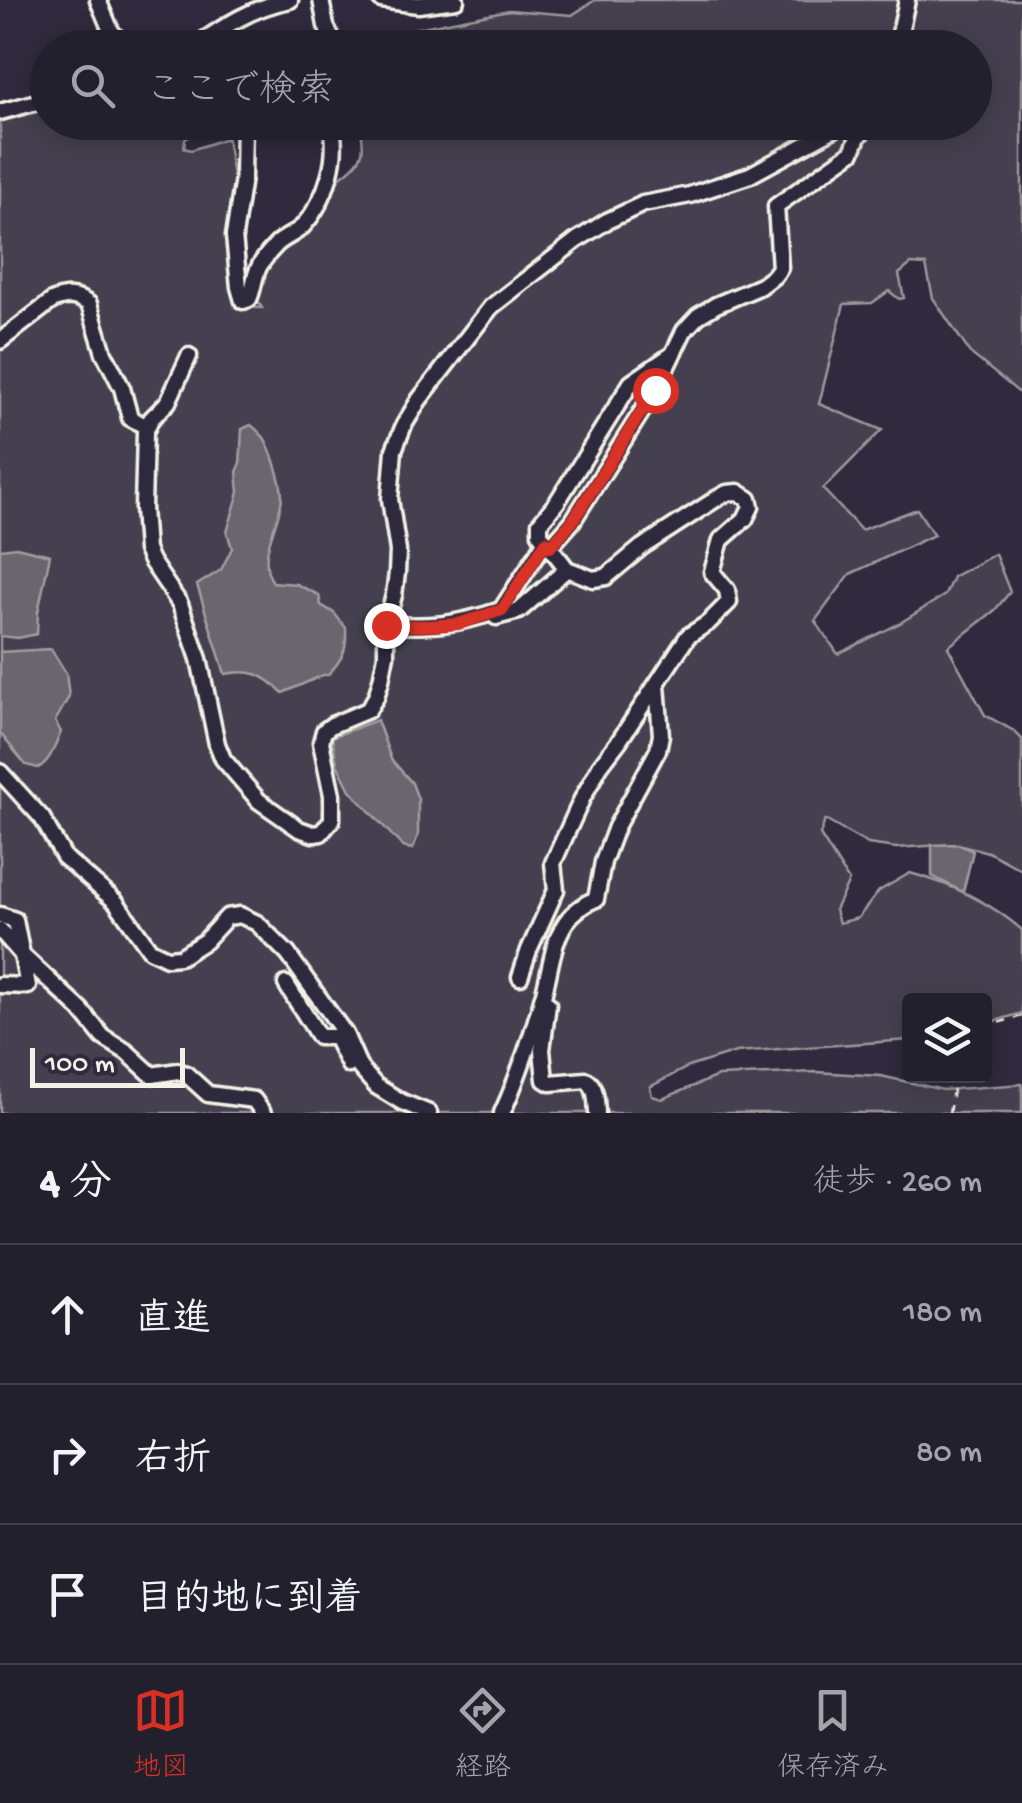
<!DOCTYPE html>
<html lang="ja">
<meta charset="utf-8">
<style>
:root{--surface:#23202e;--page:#2b2836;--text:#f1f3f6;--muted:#a3a3aa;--line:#403e4a;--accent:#d93025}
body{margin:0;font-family:"Gochi Hand","Klee One",sans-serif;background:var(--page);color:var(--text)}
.controls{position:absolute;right:30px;bottom:30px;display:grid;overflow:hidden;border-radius:10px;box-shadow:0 5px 25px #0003}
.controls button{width:90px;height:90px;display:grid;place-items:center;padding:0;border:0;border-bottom:2px solid var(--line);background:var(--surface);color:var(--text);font:50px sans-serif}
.scale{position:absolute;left:30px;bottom:25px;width:155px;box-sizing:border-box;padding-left:10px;border:5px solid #f4f1e8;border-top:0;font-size:28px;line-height:35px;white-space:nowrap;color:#f4f1e8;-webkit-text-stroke:8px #2f2a3d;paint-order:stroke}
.stop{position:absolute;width:30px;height:30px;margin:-22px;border:8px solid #d93025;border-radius:50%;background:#fff}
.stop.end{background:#d93025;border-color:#fff;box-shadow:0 2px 10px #0008}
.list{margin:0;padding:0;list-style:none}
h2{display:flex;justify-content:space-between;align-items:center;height:130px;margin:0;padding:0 40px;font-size:42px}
h2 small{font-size:32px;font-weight:400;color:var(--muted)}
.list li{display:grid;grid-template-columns:65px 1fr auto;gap:30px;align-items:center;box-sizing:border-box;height:140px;padding:0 40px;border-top:2px solid var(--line)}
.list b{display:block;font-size:38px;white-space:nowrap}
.list em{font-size:32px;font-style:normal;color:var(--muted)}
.icon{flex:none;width:55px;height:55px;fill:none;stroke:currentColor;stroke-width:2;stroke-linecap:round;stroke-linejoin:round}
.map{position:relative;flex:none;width:1022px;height:1113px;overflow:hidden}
.search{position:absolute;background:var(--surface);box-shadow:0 5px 25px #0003;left:30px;right:30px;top:30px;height:110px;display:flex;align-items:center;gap:25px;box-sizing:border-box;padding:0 35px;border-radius:55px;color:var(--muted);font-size:38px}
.sheet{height:550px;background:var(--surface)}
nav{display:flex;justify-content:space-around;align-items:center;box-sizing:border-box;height:140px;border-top:2px solid var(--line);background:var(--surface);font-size:28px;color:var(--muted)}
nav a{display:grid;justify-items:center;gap:5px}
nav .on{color:var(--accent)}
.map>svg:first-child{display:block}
.green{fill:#454050;stroke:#9c989c;stroke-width:2.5}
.water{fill:#6a6670;stroke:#a19ea0;stroke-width:2.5}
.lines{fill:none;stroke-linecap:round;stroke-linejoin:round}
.minor-casing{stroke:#f4f1e8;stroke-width:21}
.path{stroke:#f4f1e8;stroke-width:2.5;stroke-dasharray:8 8;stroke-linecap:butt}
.minor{stroke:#2f2a3d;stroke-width:14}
.route{stroke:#d93025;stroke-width:12}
</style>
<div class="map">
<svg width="1022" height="1113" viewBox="0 0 1022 1113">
<rect width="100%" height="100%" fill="#2f2a3d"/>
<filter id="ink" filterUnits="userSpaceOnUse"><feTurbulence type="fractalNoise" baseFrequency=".01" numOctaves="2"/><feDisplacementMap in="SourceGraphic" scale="20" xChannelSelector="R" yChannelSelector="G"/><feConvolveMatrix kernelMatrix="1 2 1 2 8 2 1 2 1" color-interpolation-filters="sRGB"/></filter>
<g filter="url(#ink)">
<path class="green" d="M595 0H1022V395L970 353 933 298 926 265 911 264 899 274 904 298 899 299 889 291 872 303 844 304 819 404 882 430 823 489 861 530 917 509 934 535 850 574 815 621 838 654 900 623 945 595 953 577 995 554 1010 592 995 610 948 647 985 715 1014 731 1022 739V870L988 852 958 844 896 848 868 844 825 820 820 835 849 881 835 910 839 923 858 918 879 891 910 873C951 884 990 902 1022 930V1013L985 1024 984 1001H910L909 1040 736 1052 688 1067 650 1087 652 1096 662 1099 718 1076 816 1072 881 1076 943 1090 1022 1084V1113H0V118L47 104 48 122 216 123 185 139 184 148 191 150 227 138 233 176 238 181 235 307 262 308C260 304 256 300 254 295 248 276 309 206 324 191 343 170 372 167 360 129L365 123 974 122V48L388 47 408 30 509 10 572 15Z"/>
<g class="water">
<path d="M251 425C265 436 267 441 273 458 277 470 282 485 282 497 280 525 255 557 273 582L296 584 319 595 321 605 334 613 346 628C347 651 343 658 328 675H323L283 693C264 674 252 669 225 674L197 585 221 570 232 548 227 532 239 492 237 472 240 465 242 429Z"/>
<polygon points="16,547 50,555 38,612 37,634 18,638 0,636 0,549"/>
<path d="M51 649 66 673 69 697 55 721 61 732C55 745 51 761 38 768L26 765 0 733V652Z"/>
<polygon points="377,720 391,759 412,783 418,799 418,835 413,849 403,847 350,790 337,764 332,737"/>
<polygon points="958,844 973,851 963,892 932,876 932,845"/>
</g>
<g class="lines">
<defs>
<g id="minor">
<polyline points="98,0 111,31 126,48"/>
<polyline points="321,0 326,26 336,48"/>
<polyline points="381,0 418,5 456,0"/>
<path d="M193 48C224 26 253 7 290 0"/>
<polyline points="897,48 907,0"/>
<polyline points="0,112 48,99"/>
<path d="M244 122 243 178 234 236 239 287 243 301 249 299C255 287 253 274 262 262 266 256 272 249 277 244 285 237 295 234 303 226 326 201 341 155 330 122"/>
<path d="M0 341 52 301C66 295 76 295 89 304L104 353 122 388 130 418 147 427"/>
<polyline points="189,356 168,402 151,419 145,432 143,508 146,550 151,561 180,604 199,659 217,744 223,759 259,801 299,829 313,834 321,833 332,820 332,795 321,742 324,731 332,725 368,710 376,697 381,680 386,655 386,625 394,595 397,573 398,551 390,499 394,450 404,425 419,400 491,307 577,240 607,221 643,204 690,195 750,175 847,122"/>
<polyline points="550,547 572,522 655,391 684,331 698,316 716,305 761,286 774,276 780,268 776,206 852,152 858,137 870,122"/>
<polyline points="496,617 519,611 567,569"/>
<path d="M386 625C433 627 456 625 501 610L545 542"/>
<polyline points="0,772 42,818 64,857 116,902 150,950 167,958 180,957 205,941 227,917 240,915 257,923 288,954 345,1034 360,1068 376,1086 402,1102 429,1113"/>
<polyline points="0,915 15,920 28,986 0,985"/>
<polyline points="0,930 22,955 81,1010 103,1037 127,1052 152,1075 178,1071 186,1074 208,1094 254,1100 263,1113"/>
<polyline points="520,977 529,950 556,890 553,863 582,799 600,766 619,741 688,636 708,623 729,602 727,590 712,572 721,540 745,519 751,507 749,499 738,492 727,493 716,499 642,547 606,577 593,579 567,569 540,534 540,523 557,502 631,383 670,356"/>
<polyline points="286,984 319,1037 335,1037 349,1065"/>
<path d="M542 1000 548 1004 542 1050 545 1080 550 1083 586 1080C597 1086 596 1102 597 1113"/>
<path d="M502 1113C519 1076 532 1035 543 996 550 973 552 942 566 922 573 912 585 903 596 899L603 862 616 827 658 750 661 735 657 685"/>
</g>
</defs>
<use href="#minor" class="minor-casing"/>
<g class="path">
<polyline points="984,1027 1022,1016"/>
<polyline points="949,1113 954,1085 952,1076"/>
</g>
<use href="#minor" class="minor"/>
</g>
</g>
<g class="lines" filter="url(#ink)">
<polyline class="route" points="386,625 426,626 458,624 502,610 546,542 550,547 572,522 655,390"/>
</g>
</svg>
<div class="controls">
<button><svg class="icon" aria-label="layers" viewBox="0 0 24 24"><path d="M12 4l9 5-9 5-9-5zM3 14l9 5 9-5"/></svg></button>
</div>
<div class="scale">100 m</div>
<div class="stop" style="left:655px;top:390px"></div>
<div class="stop end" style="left:386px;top:625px"></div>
<div class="search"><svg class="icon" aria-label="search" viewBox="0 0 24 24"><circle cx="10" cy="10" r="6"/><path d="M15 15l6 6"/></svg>ここで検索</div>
</div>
<section class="sheet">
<h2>4 分<small>徒歩 · 260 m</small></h2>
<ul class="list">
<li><svg class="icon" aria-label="ahead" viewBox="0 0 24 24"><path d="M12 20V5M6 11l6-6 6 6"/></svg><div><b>直進</b></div><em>180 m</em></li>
<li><svg class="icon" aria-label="right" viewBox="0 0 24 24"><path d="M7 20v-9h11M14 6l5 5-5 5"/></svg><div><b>右折</b></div><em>80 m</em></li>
<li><svg class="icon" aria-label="arrive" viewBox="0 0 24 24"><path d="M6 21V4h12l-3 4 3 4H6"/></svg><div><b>目的地に到着</b></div></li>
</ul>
</section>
<nav>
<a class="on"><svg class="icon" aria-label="map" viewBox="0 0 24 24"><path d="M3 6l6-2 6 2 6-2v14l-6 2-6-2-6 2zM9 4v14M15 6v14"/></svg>地図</a>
<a><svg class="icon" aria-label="directions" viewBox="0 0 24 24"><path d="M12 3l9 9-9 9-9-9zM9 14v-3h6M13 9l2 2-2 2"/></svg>経路</a>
<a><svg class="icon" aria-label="saved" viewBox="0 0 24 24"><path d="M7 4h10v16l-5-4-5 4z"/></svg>保存済み</a>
</nav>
